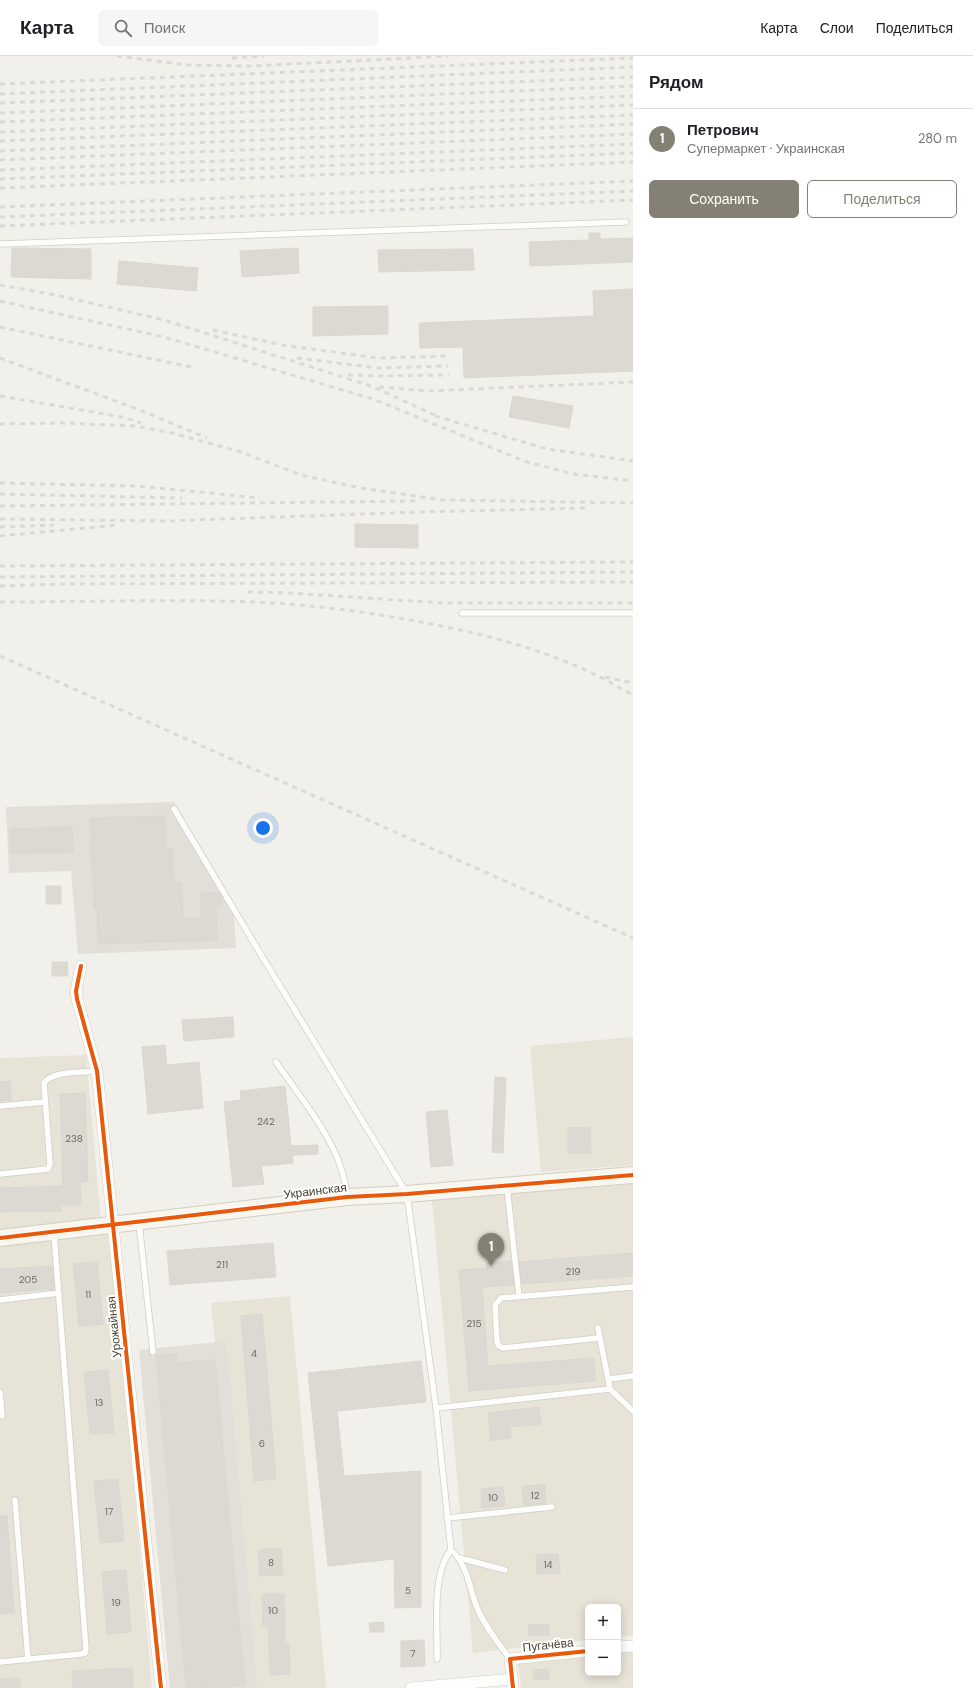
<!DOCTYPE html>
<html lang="ru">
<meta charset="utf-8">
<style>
:root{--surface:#fff;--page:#f6f6f6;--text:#202124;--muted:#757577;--line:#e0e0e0;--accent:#848074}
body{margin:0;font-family:"DM Sans",sans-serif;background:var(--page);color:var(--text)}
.controls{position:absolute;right:12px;bottom:12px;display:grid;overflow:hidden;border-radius:6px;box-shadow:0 2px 10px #0003}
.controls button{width:36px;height:36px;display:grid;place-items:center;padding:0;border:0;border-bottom:1px solid var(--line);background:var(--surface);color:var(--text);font:20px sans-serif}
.you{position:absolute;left:263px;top:772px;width:14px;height:14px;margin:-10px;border:3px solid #fff;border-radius:50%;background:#1a73e8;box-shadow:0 0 0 6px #1a73e833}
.badge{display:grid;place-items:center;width:26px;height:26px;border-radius:50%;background:var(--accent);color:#fff;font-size:13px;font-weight:700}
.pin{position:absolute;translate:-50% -33px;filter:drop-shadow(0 1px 2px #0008)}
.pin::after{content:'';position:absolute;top:21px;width:14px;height:12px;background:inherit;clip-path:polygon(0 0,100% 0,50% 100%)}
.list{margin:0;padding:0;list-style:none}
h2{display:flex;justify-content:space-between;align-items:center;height:52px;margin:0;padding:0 16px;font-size:17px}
h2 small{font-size:13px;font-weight:400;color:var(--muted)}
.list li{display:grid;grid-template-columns:26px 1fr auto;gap:12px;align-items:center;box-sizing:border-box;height:60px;padding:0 16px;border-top:1px solid var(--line)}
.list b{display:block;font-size:15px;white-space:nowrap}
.list p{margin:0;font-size:13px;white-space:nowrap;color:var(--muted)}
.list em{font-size:13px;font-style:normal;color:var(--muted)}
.actions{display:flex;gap:8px;padding:12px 16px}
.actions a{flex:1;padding:9px 0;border:1px solid var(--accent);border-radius:6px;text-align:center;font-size:14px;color:var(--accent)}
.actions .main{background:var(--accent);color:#fff}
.icon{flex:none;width:22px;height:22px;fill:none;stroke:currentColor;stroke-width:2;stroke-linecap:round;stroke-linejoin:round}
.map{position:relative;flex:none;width:633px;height:1632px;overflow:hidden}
header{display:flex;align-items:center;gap:24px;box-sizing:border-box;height:56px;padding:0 20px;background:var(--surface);border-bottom:1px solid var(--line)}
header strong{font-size:19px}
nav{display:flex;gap:22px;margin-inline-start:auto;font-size:14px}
.search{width:280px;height:36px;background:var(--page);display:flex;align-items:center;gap:10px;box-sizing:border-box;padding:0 14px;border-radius:6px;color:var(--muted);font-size:15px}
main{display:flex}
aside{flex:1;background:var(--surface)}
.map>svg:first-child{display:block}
.residential{fill:#e7e3d7}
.industrial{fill:#e2dfd8}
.building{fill:#dcd9d2;stroke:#dad7d0}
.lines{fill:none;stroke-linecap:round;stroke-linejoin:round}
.lane-casing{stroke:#d0cec7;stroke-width:7}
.street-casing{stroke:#d0cec7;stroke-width:12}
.secondary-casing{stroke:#d2cec0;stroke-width:18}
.lane{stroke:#fdfdfc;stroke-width:5.5}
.street{stroke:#fdfdfc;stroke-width:11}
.secondary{stroke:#f7f6ef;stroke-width:16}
.rail{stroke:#d9d9d8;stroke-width:3;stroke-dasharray:5 5;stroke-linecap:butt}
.cycleway-casing{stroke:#fff;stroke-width:6}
.cycleway{stroke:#e8590c;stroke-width:4}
.labels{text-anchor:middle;stroke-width:4;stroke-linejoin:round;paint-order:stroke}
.number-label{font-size:10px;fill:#6e695d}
.street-label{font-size:12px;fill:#494335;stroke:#fff}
</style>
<header>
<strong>Карта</strong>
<div class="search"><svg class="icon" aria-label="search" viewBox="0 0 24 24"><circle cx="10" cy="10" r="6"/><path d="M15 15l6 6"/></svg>Поиск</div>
<nav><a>Карта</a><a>Слои</a><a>Поделиться</a></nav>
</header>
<main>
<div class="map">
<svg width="633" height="1632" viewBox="0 0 633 1632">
<rect width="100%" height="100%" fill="#f2f0ea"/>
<g class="residential">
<polygon points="633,981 633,1109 541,1116 530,990"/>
<polygon points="86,999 101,1166 0,1178 0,1002"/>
<polygon points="633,1128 633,1579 618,1581 618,1551 588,1551 588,1584 473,1597 432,1144"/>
<polygon points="111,1178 152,1632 0,1632 0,1190"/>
<polygon points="290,1240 326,1632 258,1632 227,1286 215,1287 211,1247"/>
<polygon points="633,1594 633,1632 521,1632 518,1608 588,1600 588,1617 618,1617 618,1596"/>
</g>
<g class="industrial">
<polygon points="174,746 241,859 234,860 236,892 78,898 71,815 9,817 6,751"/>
<polygon points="227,1285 258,1632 170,1632 139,1294"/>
</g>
<g class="building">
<polygon points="589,177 600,177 600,183 633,182 633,206 530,210 529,186 589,184"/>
<polygon points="12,192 91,193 91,223 11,221"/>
<polygon points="298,192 299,217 242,221 240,195"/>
<polygon points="473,193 474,214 379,216 378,194"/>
<polygon points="119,205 198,212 196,235 117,228"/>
<polygon points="633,233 633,315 464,322 463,291 420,292 419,267 594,260 593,235"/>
<polygon points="388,250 388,278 313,280 313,251"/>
<polygon points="513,340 573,350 569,372 509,361"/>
<polygon points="355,468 418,469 418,492 355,491"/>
<polygon points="165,760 166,793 172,792 173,827 182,827 183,862 201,862 201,837 219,837 221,840 221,849 216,849 217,884 98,888 97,853 94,853 93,816 92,816 90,762"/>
<polygon points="72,771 73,796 10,797 10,773"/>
<rect x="46" y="830" width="15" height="18"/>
<polygon points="52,906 67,906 68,920 52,920"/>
<polygon points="233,961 234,981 184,985 182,964"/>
<polygon points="165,989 167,1009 199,1006 203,1052 148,1058 142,991"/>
<polygon points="495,1021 506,1022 503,1097 492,1096"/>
<polygon points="10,1025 11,1044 0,1045 0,1026"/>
<polygon points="285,1030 291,1090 318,1089 318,1098 292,1099 293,1107 261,1110 264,1128 233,1131 224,1046 241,1044 240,1035"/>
<polygon points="85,1037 88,1125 80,1126 81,1149 61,1149 61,1155 0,1156 0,1132 63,1130 60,1038"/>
<polygon points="447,1054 453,1109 431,1111 426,1056"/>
<polygon points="590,1071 591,1097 568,1097 568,1072"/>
<polygon points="273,1187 276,1221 170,1229 167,1195"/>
<polygon points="633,1197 633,1220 522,1228 519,1206"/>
<polygon points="511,1205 514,1229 482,1231 488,1310 594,1302 595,1325 469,1335 459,1214 487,1212 487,1207"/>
<polygon points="97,1206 103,1268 79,1270 73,1208"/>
<polygon points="52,1210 54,1233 0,1237 0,1213"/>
<polygon points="262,1258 276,1423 254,1425 241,1260"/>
<polygon points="176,1298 177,1307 215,1304 245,1630 186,1632 156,1300"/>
<polygon points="421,1305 426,1346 337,1355 344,1420 421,1415 421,1551 395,1552 394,1503 328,1510 308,1317"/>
<polygon points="108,1314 114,1377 90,1378 84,1316"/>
<polygon points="539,1351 541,1368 510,1371 511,1382 491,1385 488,1357"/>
<polygon points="118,1423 124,1485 100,1487 94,1425"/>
<polygon points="545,1429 546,1447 524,1449 522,1430"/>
<polygon points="503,1431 505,1450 482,1452 481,1433"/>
<polygon points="0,1460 7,1460 14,1557 0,1558"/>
<polygon points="281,1492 283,1519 260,1520 258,1494"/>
<polygon points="558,1498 560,1517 537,1518 536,1499"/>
<polygon points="126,1514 131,1576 107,1578 102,1516"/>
<polygon points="262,1538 284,1538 285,1587 289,1587 290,1618 270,1619 268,1570 263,1570"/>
<polygon points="384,1566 384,1576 370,1576 369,1567"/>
<polygon points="549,1568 549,1579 529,1580 528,1569"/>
<polygon points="424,1584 425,1610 401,1611 401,1585"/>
<polygon points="132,1612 133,1632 73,1632 72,1615"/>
<polygon points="548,1613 549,1623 534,1624 533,1614"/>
<polygon points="20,1622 20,1632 0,1632 0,1623"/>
</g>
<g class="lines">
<defs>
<g id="lane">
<polyline points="0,188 626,166"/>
<polyline points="462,557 633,557"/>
<polyline points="174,753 263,902 407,1138 436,1352 610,1333 598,1272"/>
<path d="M276 1006C304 1047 343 1090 347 1141"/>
<polyline points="0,1050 45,1046"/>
<path d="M0 1118 48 1113 50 1108 44 1027C51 1015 84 1016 97 1015"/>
<polyline points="507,1131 519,1240"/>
<polyline points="139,1167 153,1296"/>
<polyline points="0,1244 59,1237"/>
<polyline points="599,1282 503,1292 499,1290 497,1286 495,1249 501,1242 633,1231"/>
<polyline points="609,1323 633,1320"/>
<polyline points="610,1333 633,1355"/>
<polyline points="0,1336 2,1360"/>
<path d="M436 1352 451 1494C431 1519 438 1571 437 1603"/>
<polyline points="15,1444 28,1604"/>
<polyline points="447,1462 552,1451"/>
<path d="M451 1494C469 1510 469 1535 479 1556 487 1573 499 1588 510 1603"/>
<polyline points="460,1502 505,1514"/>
<polyline points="0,1606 81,1598 85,1597 86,1593 54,1178"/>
</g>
<g id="street">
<polyline points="81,910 76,935 77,943 97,1015 161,1632"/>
<polyline points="618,1591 633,1590"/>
<polyline points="411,1632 512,1623"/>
<polyline points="513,1632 510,1603 588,1595"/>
</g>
<polyline id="secondary" points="0,1182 347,1141 407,1138 633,1119"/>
</defs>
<use href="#lane" class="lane-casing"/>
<use href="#street" class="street-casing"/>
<use href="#secondary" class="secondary-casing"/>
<use href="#lane" class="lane"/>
<use href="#street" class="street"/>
<use href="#secondary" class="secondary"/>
<g class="rail">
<polyline points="117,0 187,9 252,10 448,0"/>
<polyline points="232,2 264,0"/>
<polyline points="0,28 633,2"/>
<polyline points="0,38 633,11"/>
<polyline points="0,47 633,21"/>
<polyline points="0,57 633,30"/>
<polyline points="0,66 633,40"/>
<polyline points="0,76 633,49"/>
<polyline points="0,85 633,59"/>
<polyline points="0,95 633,68"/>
<polyline points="0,104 633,78"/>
<polyline points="0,114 633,88"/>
<polyline points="0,123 633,97"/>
<polyline points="0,132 633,106"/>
<polyline points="0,151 633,125"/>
<polyline points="0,161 633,135"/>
<polyline points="0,170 633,144"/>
<polyline points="0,229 56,239 164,264 371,330 439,361"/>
<polyline points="0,245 164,281 373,343 524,405 573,418 633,425"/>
<polyline points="0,271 191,311"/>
<polyline points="213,274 282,289 378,302 448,300"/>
<polyline points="0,302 142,355 207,382"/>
<polyline points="297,302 378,312 448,310"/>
<polyline points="348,319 378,320 449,319"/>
<polyline points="379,331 427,335 633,326"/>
<polyline points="0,340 122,361 141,367"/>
<polyline points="435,360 547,393 633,405"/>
<polyline points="0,368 62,367 135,370 172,377 241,396 301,419 361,432 443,444 633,447"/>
<polyline points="0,427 137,430 260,442"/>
<polyline points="0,438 182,442"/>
<polyline points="0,450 419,445"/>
<polyline points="0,463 167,465 417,456 588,452"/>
<polyline points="0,471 54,469"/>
<polyline points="0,480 118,469"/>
<polyline points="0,510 633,506"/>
<polyline points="0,521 633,516"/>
<polyline points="0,530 61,528 633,526"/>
<polyline points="248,536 289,537 443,547 633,547"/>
<path d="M0 546C84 546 170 543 254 546 298 548 343 553 387 560 458 572 530 587 596 619 609 625 621 633 633 639"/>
<polyline points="0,600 633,882"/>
<polyline points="605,621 633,627"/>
</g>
<defs>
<g id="cycleway">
<polyline points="81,910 76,935 77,943 97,1015 161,1632"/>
<polyline points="0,1182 347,1141 407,1138 633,1119"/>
<polyline points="513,1632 510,1603 588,1595"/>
</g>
</defs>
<use href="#cycleway" class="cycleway-casing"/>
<use href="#cycleway" class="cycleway"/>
</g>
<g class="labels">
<g class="number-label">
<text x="266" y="1069">242</text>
<text x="74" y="1086">238</text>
<text x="222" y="1212">211</text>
<text x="573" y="1219">219</text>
<text x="28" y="1227">205</text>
<text x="88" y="1242">11</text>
<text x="474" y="1271">215</text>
<text x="254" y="1301">4</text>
<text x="99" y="1350">13</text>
<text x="262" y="1391">6</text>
<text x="535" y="1443">12</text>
<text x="493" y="1445">10</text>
<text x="109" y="1459">17</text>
<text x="271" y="1510">8</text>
<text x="548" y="1512">14</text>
<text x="408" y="1538">5</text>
<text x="116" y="1550">19</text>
<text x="273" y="1558">10</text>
<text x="413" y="1601">7</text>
</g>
<g class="street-label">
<text transform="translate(315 1135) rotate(-7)" y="4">Украинская</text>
<text transform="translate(114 1271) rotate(-96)" y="4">Урожайная</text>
<text transform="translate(548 1589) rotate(-6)" y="4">Пугачёва</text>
</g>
</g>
</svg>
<div class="controls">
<button>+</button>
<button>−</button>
</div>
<div class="you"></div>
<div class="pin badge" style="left:491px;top:1210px">1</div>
</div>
<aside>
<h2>Рядом<small></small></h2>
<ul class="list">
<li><span class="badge">1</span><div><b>Петрович</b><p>Супермаркет · Украинская</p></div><em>280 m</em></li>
</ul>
<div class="actions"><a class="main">Сохранить</a><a>Поделиться</a></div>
</aside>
</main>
